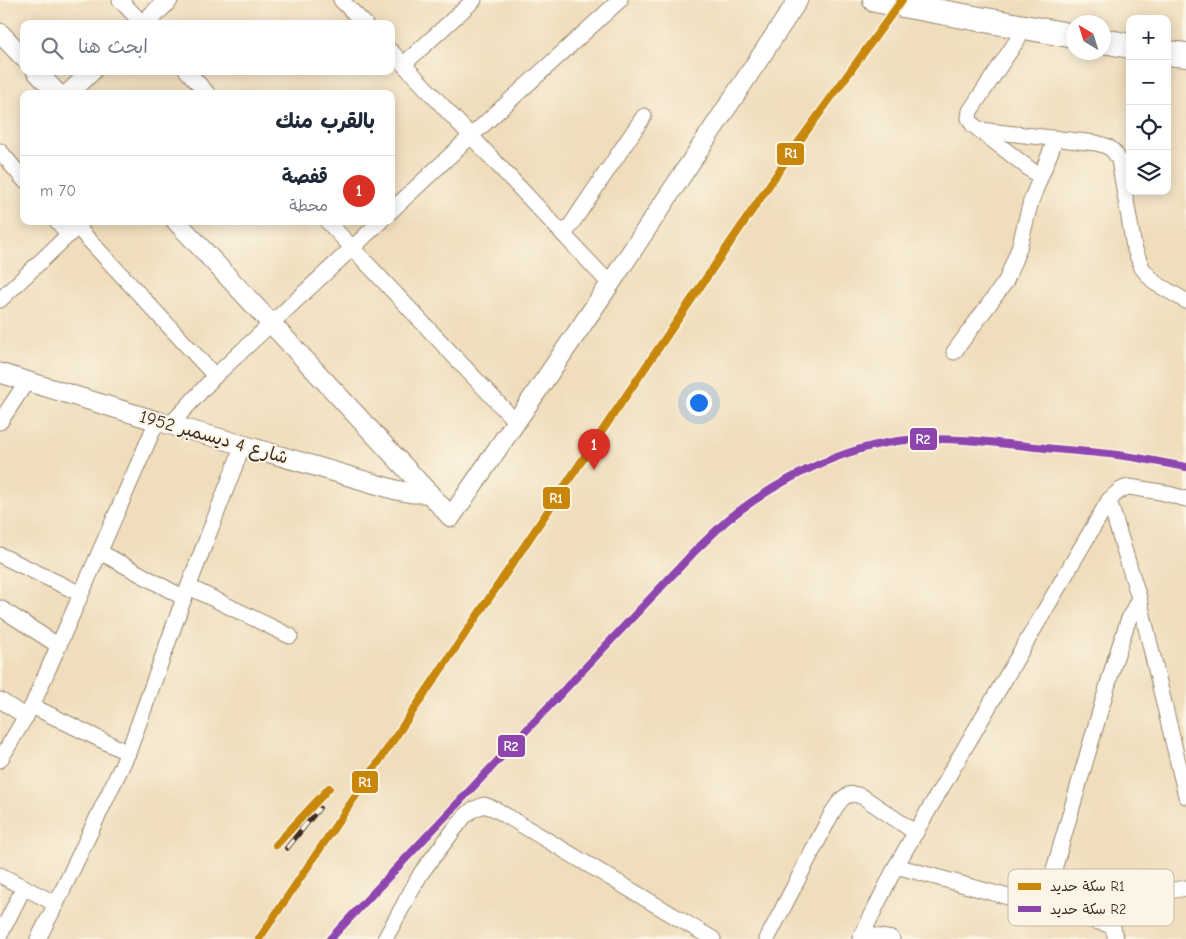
<!DOCTYPE html>
<html lang="ar">
<meta charset="utf-8">
<style>
:root{--surface:#fff;--page:#f2f2f3;--text:#1f2937;--muted:#747a83;--line:#e0e1e3;--accent:#d93025}
body{margin:0;font-family:"Comic Neue","Playpen Sans Arabic",sans-serif;background:var(--page);color:var(--text);direction:rtl}
.controls{position:absolute;right:15px;top:15px;display:grid;overflow:hidden;border-radius:10px;box-shadow:0 2px 12px #0003}
.controls button{width:45px;height:45px;display:grid;place-items:center;padding:0;border:0;border-bottom:1px solid var(--line);background:var(--surface);color:var(--text);font:25px sans-serif}
.compass{position:absolute;left:1066px;top:15px;width:45px;height:45px;border-radius:50%;background:var(--surface);box-shadow:0 2px 12px #0003;rotate:322deg}
.you{position:absolute;left:698px;top:402px;width:18px;height:18px;margin:-12px;border:4px solid #fff;border-radius:50%;background:#1a73e8;box-shadow:0 0 0 8px #1a73e833}
.badge{display:grid;place-items:center;width:32px;height:32px;border-radius:50%;background:var(--accent);color:#fff;font-size:16px;font-weight:700}
.pin{position:absolute;translate:-50% -41px;filter:drop-shadow(0 1px 2px #0008)}
.pin::after{content:'';position:absolute;top:26px;width:18px;height:15px;background:inherit;clip-path:polygon(0 0,100% 0,50% 100%)}
.list{margin:0;padding:0;list-style:none}
h2{display:flex;justify-content:space-between;align-items:center;height:65px;margin:0;padding:0 20px;font-size:21px}
h2 small{font-size:16px;font-weight:400;color:var(--muted)}
.list li{display:grid;grid-template-columns:32px 1fr auto;gap:15px;align-items:center;box-sizing:border-box;height:70px;padding:0 20px;border-top:1px solid var(--line)}
.list b{display:block;font-size:19px;white-space:nowrap}
.list p{margin:0;font-size:16px;white-space:nowrap;color:var(--muted)}
.list em{font-size:16px;font-style:normal;color:var(--muted)}
.icon{flex:none;width:28px;height:28px;fill:none;stroke:currentColor;stroke-width:2;stroke-linecap:round;stroke-linejoin:round}
.map{position:relative;flex:none;width:1186px;height:939px;overflow:hidden;direction:ltr}
.search{position:absolute;background:var(--surface);box-shadow:0 2px 12px #0003;left:20px;top:20px;width:375px;height:55px;display:flex;align-items:center;gap:12px;box-sizing:border-box;padding:0 18px;border-radius:10px;color:var(--muted);font-size:19px}
.panel{position:absolute;background:var(--surface);box-shadow:0 2px 12px #0003;left:20px;top:90px;width:375px;height:135px;border-radius:10px;direction:rtl}
.map>svg:first-child{display:block}
.lines{fill:none;stroke-linecap:round;stroke-linejoin:round}
.minor-casing{stroke:#95846c;stroke-width:17}
.tertiary-casing{stroke:#95846c;stroke-width:21}
.primary-casing{stroke:#95846c;stroke-width:26}
.minor{stroke:#fff;stroke-width:15}
.tertiary{stroke:#fff;stroke-width:19}
.primary{stroke:#fff;stroke-width:24}
.rail-casing{stroke:#3b2a1e;stroke-width:5.5}
.rail{stroke:#fcf5e5;stroke-width:4;stroke-dasharray:11;stroke-linecap:butt}
.rail-1-casing{stroke:#fcf5e5;stroke-width:11}
.rail-2-casing{stroke:#fcf5e5;stroke-width:11}
.rail-1{stroke:#c88708;stroke-width:8}
.rail-2{stroke:#8e44ad;stroke-width:8}
.labels{text-anchor:middle;stroke-width:4;stroke-linejoin:round;paint-order:stroke}
.street-label{font-size:18px;fill:#3b2a1e;stroke:#fcf5e5}
.key{fill:#fcf5e5;stroke:#c2b8a9;stroke-width:1}
.key-label{font-size:14px;fill:#3b2a1e}
.line-badge{stroke:#fcf5e5;stroke-width:2}
.badge-label{font-size:14px;text-anchor:middle;font-weight:bold;fill:#fff}
</style>
<div class="map">
<svg width="1186" height="939" viewBox="0 0 1186 939">
<rect width="100%" height="100%" fill="#fcf5e5"/>
<filter id="ink" filterUnits="userSpaceOnUse"><feTurbulence type="fractalNoise" baseFrequency=".02" numOctaves="2"/><feDisplacementMap in="SourceGraphic" scale="10" xChannelSelector="R" yChannelSelector="G"/><feConvolveMatrix kernelMatrix="1 2 1 2 8 2 1 2 1" color-interpolation-filters="sRGB"/></filter>
<filter id="wash" filterUnits="userSpaceOnUse"><feTurbulence type="fractalNoise" baseFrequency=".0096" numOctaves="4" result="noise"/><feDisplacementMap in="SourceGraphic" scale="20" xChannelSelector="R" yChannelSelector="G"/><feGaussianBlur stdDeviation="1.12" result="paint"/><feColorMatrix in="noise" values="0 0 0 0 0 0 0 0 0 0 0 0 0 0 0 0 0 1.4 0 .05"/><feComposite in="paint" operator="in"/></filter>
<g filter="url(#wash)">
<rect width="100%" height="100%" fill="#efddbb"/>
</g>
<g filter="url(#ink)">
<g class="lines">
<defs>
<g id="minor">
<polyline points="120,0 143,24"/>
<polyline points="341,0 365,24"/>
<polyline points="1026,27 970,111 969,118 973,125 1040,177"/>
<polyline points="391,51 610,284"/>
<polyline points="404,64 474,0"/>
<polyline points="187,71 208,94"/>
<path d="M980 130 1096 143C1108 146 1113 148 1119 160L1134 247 1142 268 1155 283 1186 301"/>
<polyline points="0,151 24,180"/>
<polyline points="391,211 471,136 620,0"/>
<polyline points="57,221 69,235"/>
<polyline points="327,221 516,422"/>
<polyline points="77,227 215,376"/>
<polyline points="564,235 644,116"/>
<polyline points="0,300 83,221"/>
<polyline points="954,352 1006,281 1019,248 1031,201 1056,138"/>
<polyline points="0,422 27,381"/>
<polyline points="170,425 215,376 381,221"/>
<polyline points="1109,500 1139,598 1186,796"/>
<polyline points="100,552 184,598"/>
<polyline points="0,555 81,594"/>
<polyline points="189,587 290,636"/>
<polyline points="0,608 59,646"/>
<polyline points="0,700 26,717"/>
<polyline points="32,706 128,753"/>
<polyline points="0,760 32,706 157,421"/>
<polyline points="896,866 1113,926"/>
<polyline points="0,875 56,904"/>
<polyline points="1043,907 1115,660 1128,621 1139,598"/>
<polyline points="862,934 892,939"/>
<polyline points="0,935 24,887"/>
<polyline points="38,939 56,904 128,753 184,598 243,445"/>
<polyline points="385,939 421,873 463,818 472,810 484,805 495,809 713,939"/>
<path d="M767 939 832 813C840 800 847 789 863 797L916 833"/>
<path d="M860 939 896 866 1109 500C1115 495 1120 488 1129 487L1161 492 1186 499"/>
<path d="M1116 939C1113 927 1104 908 1117 900L1186 888"/>
</g>
<g id="tertiary">
<polyline points="144,24 168,0"/>
<polyline points="0,33 24,58"/>
<polyline points="36,71 58,94"/>
<polyline points="68,94 92,71"/>
<polyline points="176,221 451,517 610,284 798,0"/>
<polyline points="0,373 157,421 243,445 396,490 412,493 429,493"/>
</g>
<g id="primary">
<polyline points="875,0 1074,36"/>
<polyline points="1104,41 1130,46"/>
<polyline points="1167,53 1186,55"/>
</g>
</defs>
<use href="#minor" class="minor-casing"/>
<use href="#tertiary" class="tertiary-casing"/>
<use href="#primary" class="primary-casing"/>
<use href="#minor" class="minor"/>
<use href="#tertiary" class="tertiary"/>
<use href="#primary" class="primary"/>
<defs>
<g id="rail">
<polyline points="276,845 329,788"/>
<polyline points="287,848 319,808"/>
<path d="M330 939 695 551C707 540 719 527 731 517 784 476 854 441 922 439 960 438 998 443 1036 447 1069 451 1104 452 1138 458 1154 461 1170 464 1186 467"/>
</g>
</defs>
<use href="#rail" class="rail-casing"/>
<use href="#rail" class="rail"/>
<defs>
<g id="rail-1">
<polyline points="276,845 329,788"/>
<polyline points="259,939 579,465 798,143 902,0"/>
</g>
<path id="rail-2" d="M330 939 695 551C707 540 719 527 731 517 784 476 854 441 922 439 960 438 998 443 1036 447 1069 451 1104 452 1138 458 1154 461 1170 464 1186 467"/>
</defs>
<use href="#rail-1" class="rail-1-casing"/>
<use href="#rail-2" class="rail-2-casing"/>
<use href="#rail-1" class="rail-1"/>
<use href="#rail-2" class="rail-2"/>
</g>
</g>
<g class="labels">
<g class="street-label">
<text transform="translate(214 437) rotate(16)" y="6">شارع 4 ديسمبر 1952</text>
</g>
</g>
<rect x="1008" y="869" width="166" height="57" rx="8" class="key"/>
<rect x="1018" y="883" width="23" height="7" fill="#c88708"/>
<rect x="1018" y="906" width="23" height="6" fill="#8e44ad"/>
<g class="key-label">
<text x="1050" y="891">سكة حديد R1</text>
<text x="1050" y="914">سكة حديد R2</text>
</g>
<g class="line-badge">
<rect x="776" y="142" width="29" height="24" rx="5" fill="#c88708"/>
<rect x="909" y="427" width="29" height="24" rx="5" fill="#8e44ad"/>
<rect x="542" y="486" width="29" height="24" rx="5" fill="#c88708"/>
<rect x="497" y="734" width="29" height="24" rx="5" fill="#8e44ad"/>
<rect x="351" y="770" width="28" height="24" rx="5" fill="#c88708"/>
</g>
<g class="badge-label">
<text x="791" y="158">R1</text>
<text x="923" y="444">R2</text>
<text x="556" y="503">R1</text>
<text x="511" y="751">R2</text>
<text x="365" y="787">R1</text>
</g>
</svg>
<div class="controls">
<button>+</button>
<button>−</button>
<button><svg class="icon" aria-label="locate" viewBox="0 0 24 24"><circle cx="12" cy="12" r="6"/><path d="M12 2v4M12 18v4M2 12h4M18 12h4"/></svg></button>
<button><svg class="icon" aria-label="layers" viewBox="0 0 24 24"><path d="M12 4l9 5-9 5-9-5zM3 14l9 5 9-5"/></svg></button>
</div>
<svg class="compass" viewBox="-18 -18 36 36"><path d="M0-13l5 13h-10z" fill="#e53935"/><path d="M0 13l5-13h-10z" fill="#747a83"/></svg>
<div class="you"></div>
<div class="pin badge" style="left:594px;top:470px">1</div>
<div class="search"><svg class="icon" aria-label="search" viewBox="0 0 24 24"><circle cx="10" cy="10" r="6"/><path d="M15 15l6 6"/></svg>ابحث هنا</div>
<section class="panel">
<h2>بالقرب منك<small></small></h2>
<ul class="list">
<li><span class="badge">1</span><div><b>قفصة</b><p>محطة</p></div><em>70 m</em></li>
</ul>
</section>
</div>
